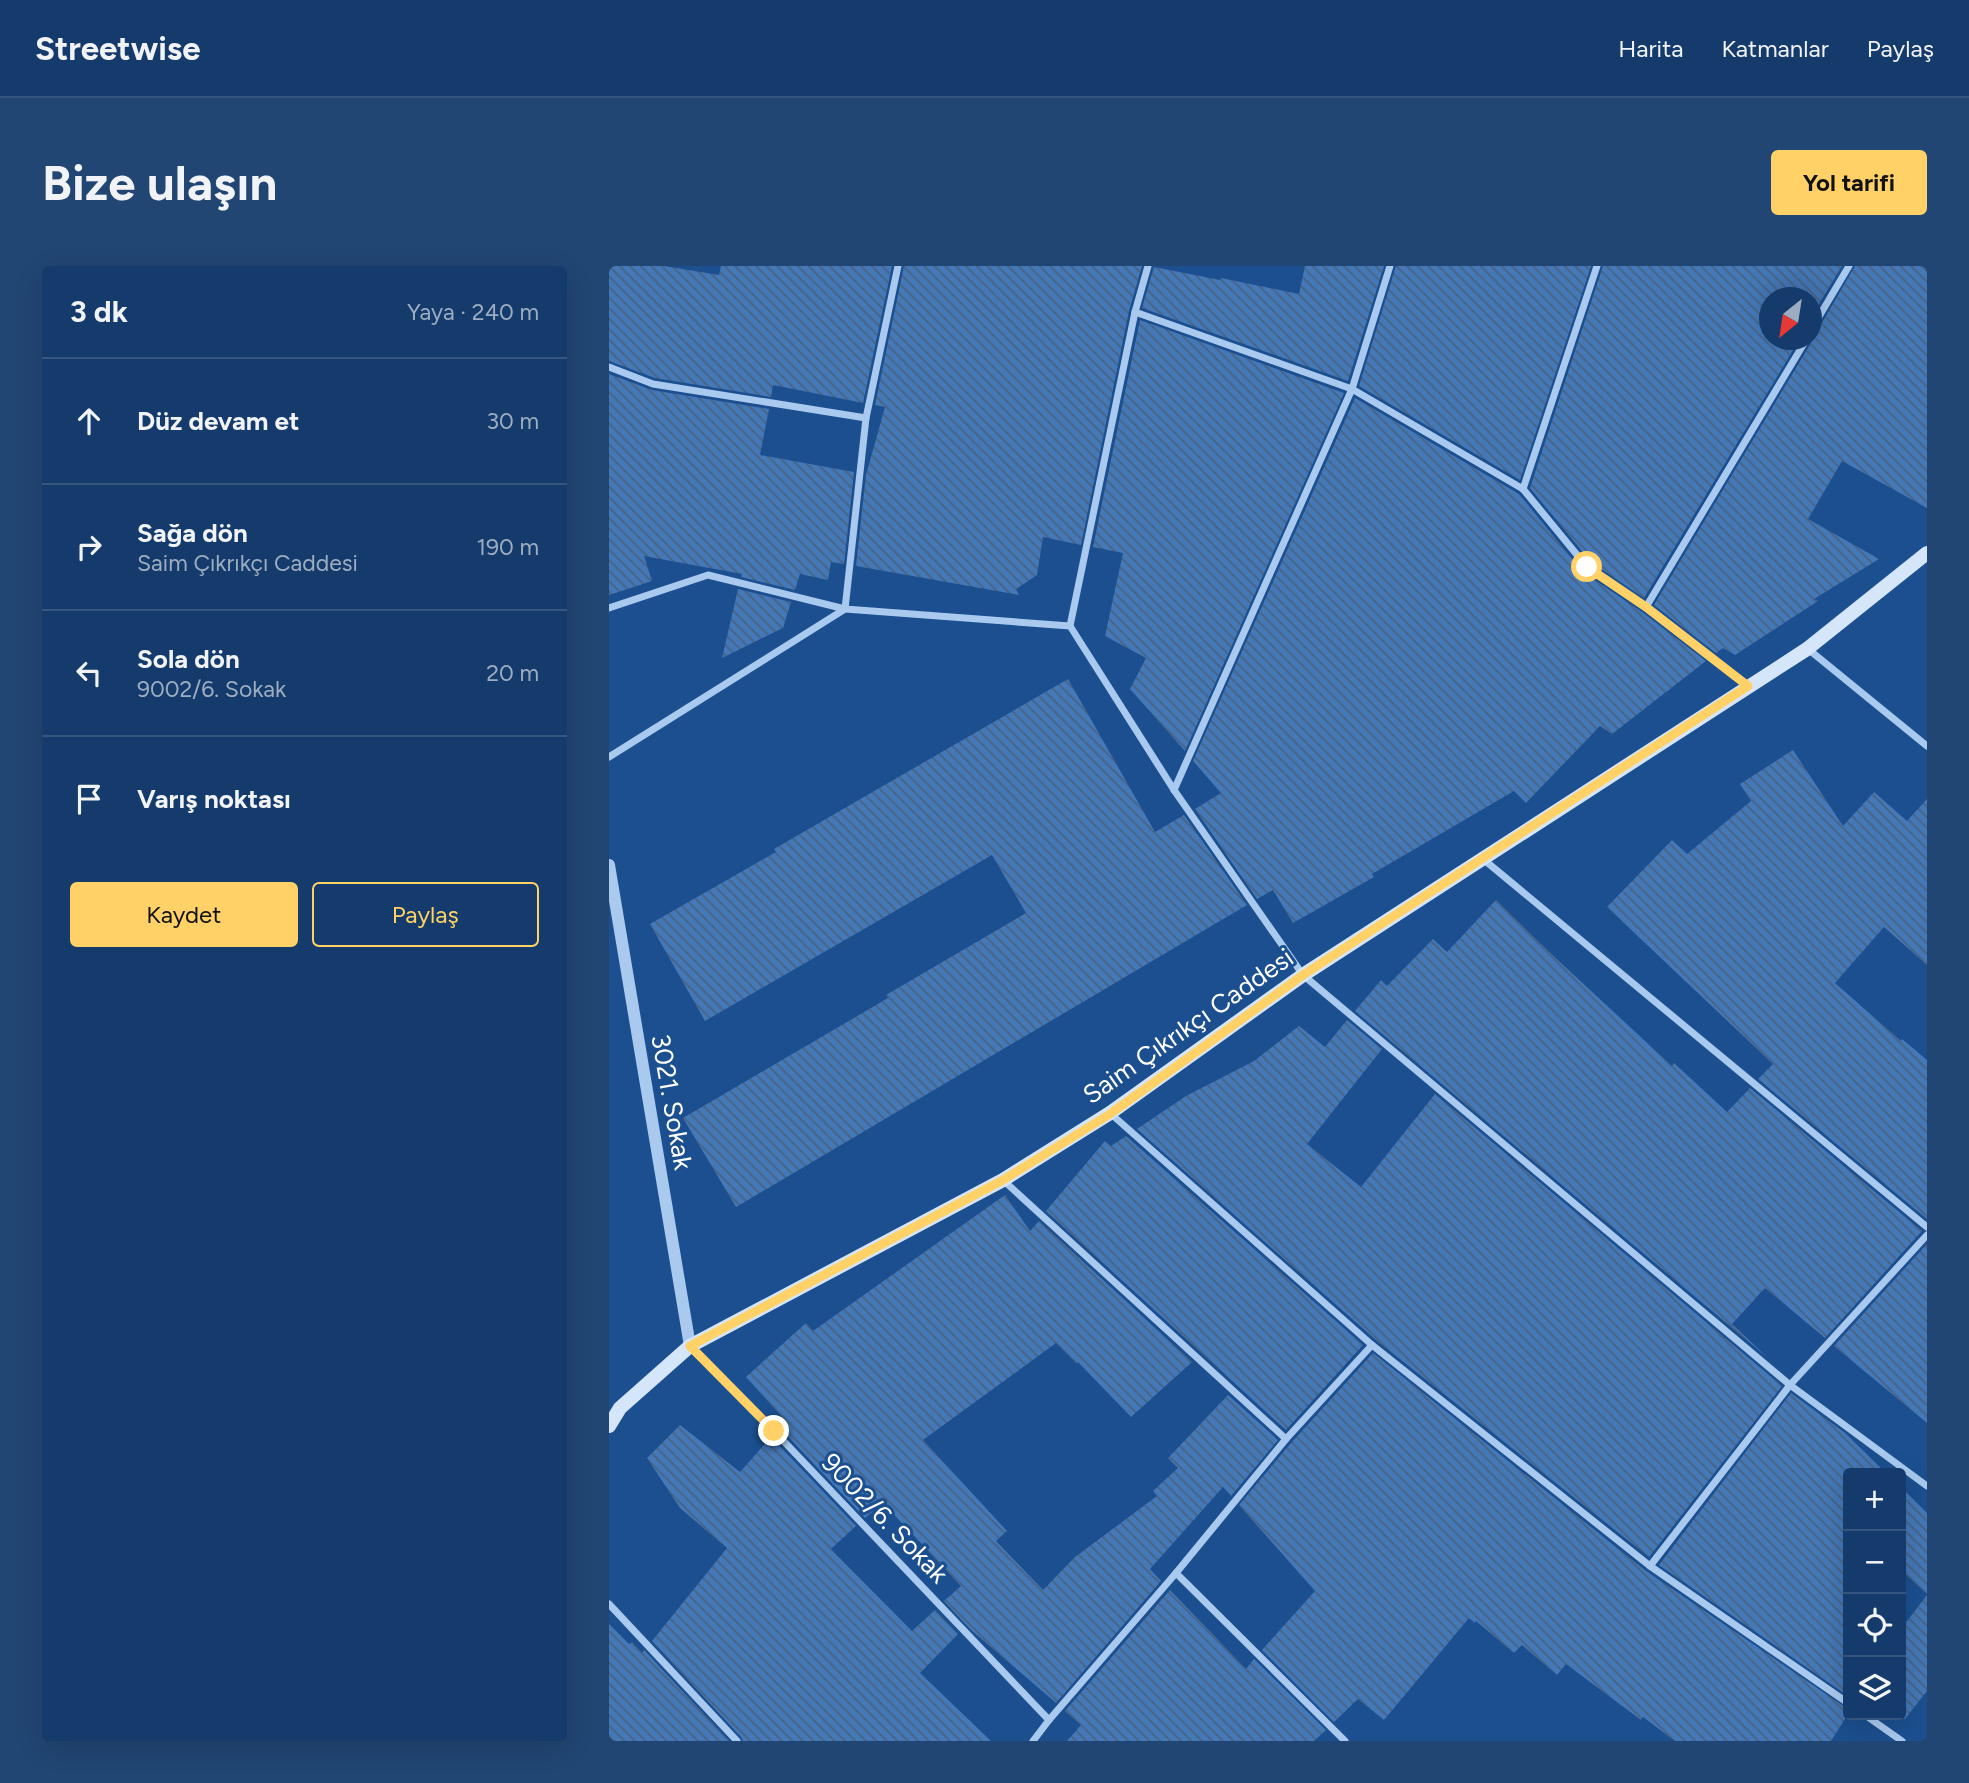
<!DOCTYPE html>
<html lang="tr">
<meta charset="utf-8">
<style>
:root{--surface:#143b6b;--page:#214673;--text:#f1f3f6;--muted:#9dadc1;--line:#33557e;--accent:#ffd166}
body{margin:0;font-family:Figtree,sans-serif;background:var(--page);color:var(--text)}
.controls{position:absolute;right:21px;bottom:21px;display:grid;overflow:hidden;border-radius:7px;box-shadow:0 7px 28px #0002}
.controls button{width:63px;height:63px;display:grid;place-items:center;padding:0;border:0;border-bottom:2px solid var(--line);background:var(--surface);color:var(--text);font:35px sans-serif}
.compass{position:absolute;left:1150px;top:21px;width:63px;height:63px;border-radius:50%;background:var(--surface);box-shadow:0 7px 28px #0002;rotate:210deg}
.stop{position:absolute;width:21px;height:21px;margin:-16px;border:5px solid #ffd166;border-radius:50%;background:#fff}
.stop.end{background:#ffd166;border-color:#fff;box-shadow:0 2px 7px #0008}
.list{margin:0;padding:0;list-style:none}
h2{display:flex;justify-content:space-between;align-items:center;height:91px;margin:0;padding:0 28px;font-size:30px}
h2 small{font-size:23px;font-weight:400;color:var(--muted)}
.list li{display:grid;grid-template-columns:46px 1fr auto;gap:21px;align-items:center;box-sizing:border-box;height:126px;padding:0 28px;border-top:2px solid var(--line)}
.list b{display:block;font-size:26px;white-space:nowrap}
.list p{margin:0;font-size:23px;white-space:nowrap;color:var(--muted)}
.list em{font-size:23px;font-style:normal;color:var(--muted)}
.actions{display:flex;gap:14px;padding:21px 28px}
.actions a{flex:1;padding:16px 0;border:2px solid var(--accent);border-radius:7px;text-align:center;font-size:24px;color:var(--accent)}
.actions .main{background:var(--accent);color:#111}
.icon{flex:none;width:38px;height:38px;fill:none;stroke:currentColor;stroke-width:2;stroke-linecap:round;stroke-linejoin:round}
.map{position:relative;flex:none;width:1318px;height:1475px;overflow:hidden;border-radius:7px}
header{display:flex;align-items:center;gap:42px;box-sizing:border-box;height:98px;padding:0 35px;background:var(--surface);border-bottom:2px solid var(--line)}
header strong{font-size:33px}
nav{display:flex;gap:38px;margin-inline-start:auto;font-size:24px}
.intro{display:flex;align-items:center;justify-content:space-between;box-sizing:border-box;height:168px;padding:0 42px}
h1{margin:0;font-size:49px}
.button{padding:18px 32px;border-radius:7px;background:var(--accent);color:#111;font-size:24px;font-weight:700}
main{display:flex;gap:42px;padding:0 42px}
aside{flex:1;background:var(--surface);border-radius:7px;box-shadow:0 7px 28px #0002}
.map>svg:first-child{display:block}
.building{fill:url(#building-back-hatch)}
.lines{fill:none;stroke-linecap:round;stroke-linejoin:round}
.minor{stroke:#a9c9ee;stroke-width:7}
.tertiary{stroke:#a9c9ee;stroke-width:12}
.secondary{stroke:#d6e6fa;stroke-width:14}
.route{stroke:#ffd166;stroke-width:9}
.labels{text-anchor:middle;stroke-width:6;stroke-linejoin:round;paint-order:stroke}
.street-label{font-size:26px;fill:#fff;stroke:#1b4f8f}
</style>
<header>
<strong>Streetwise</strong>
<nav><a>Harita</a><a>Katmanlar</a><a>Paylaş</a></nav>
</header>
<div class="intro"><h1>Bize ulaşın</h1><a class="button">Yol tarifi</a></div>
<main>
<aside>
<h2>3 dk<small>Yaya · 240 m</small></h2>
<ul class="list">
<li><svg class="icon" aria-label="ahead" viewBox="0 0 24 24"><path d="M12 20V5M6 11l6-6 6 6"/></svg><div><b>Düz devam et</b></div><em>30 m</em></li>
<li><svg class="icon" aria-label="right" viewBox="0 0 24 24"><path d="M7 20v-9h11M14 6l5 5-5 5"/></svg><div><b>Sağa dön</b><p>Saim Çıkrıkçı Caddesi</p></div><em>190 m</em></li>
<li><svg class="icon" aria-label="left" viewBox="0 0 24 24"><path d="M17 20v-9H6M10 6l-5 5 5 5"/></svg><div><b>Sola dön</b><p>9002/6. Sokak</p></div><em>20 m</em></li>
<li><svg class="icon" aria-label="arrive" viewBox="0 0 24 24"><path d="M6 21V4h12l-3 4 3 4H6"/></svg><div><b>Varış noktası</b></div></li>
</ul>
<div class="actions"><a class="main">Kaydet</a><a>Paylaş</a></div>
</aside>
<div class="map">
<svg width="1318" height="1475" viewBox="0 0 1318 1475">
<defs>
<pattern id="building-back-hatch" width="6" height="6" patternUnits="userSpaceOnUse" patternTransform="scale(1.75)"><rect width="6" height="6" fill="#4478b7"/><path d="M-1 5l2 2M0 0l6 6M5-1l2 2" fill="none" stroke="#486282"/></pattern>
</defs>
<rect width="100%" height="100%" fill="#1b4f8f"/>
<g class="building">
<polygon points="0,0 55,0 110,9 112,0 283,0 254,137 164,119 162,131 46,112 0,95"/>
<polygon points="295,0 533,0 520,45 472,279 434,271 428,309 407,323 410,329 247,300 257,209 276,141 266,139"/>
<polygon points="696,0 775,0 739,115 533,42 545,1 611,14 612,12 690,28"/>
<polygon points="787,0 982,0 911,214 750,120"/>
<polygon points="994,0 1233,0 1202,51 1202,32 1160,32 1160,74 1190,74 1035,332 982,296 921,222"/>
<polygon points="1246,0 1318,0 1318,242 1233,195 1199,253 1270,293 1205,333 1209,335 1126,389 1114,382 1107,387 1045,339 1202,77 1202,70 1207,67"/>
<polygon points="531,54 735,127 576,485 521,423 537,392 496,370 514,287 484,281"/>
<polygon points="0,108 43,124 160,143 151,189 245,206 235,298 222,296 219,314 191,308 186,324 132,311 133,308 35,290 43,315 0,329"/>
<polygon points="746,132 910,228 974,306 1033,346 1097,395 1003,468 991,460 917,537 905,525 763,608 765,611 684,657 664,624 648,633 586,543 612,527 584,495"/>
<polygon points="129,323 182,336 174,362 113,392"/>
<polygon points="459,413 546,566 575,549 638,639 127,941 74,852 279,732 277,729 417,647 383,589 96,755 41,658 167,586 165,583"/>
<polygon points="1184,484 1234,560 1265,526 1298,555 1318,533 1318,699 1275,661 1226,717 1292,775 1293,773 1318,794 1318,953 1149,813 1164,798 998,641 1063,574 1078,588 1142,535 1131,518"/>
<polygon points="887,634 939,685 1063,800 1065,797 1118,846 1141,822 1313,965 1216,1072 1156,1022 1123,1058 1159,1092 746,745 772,714 778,720 824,673 838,686"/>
<polygon points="738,754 773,783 698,878 752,921 826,828 1173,1120 1040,1291 767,1074 528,863 577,830 645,795 690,760 716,781"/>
<polygon points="517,870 754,1079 677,1164 437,945 496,875 502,880"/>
<polygon points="396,929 421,965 430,955 583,1096 522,1151 469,1096 468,1098 447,1077 314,1174 398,1265 387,1275 434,1324 466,1291 548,1230 544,1225 569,1202 559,1192 619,1129 669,1174 622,1230 614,1221 541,1303 552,1315 447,1437 361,1363 335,1335 352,1320 274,1237 256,1252 170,1161 176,1154 137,1111 197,1057 204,1065"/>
<polygon points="1318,978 1318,1157 1225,1080"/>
<polygon points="764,1087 1037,1305 1239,1443 1239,1448 1222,1475 1066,1475 1034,1451 1032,1454 957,1398 948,1409 913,1379 905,1387 867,1355 866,1357 860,1352 775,1454 749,1433 725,1456 653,1384 706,1325 630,1239 682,1177"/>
<polygon points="1182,1127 1236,1167 1277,1207 1239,1207 1239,1430 1050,1299"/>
<polygon points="71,1159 131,1206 162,1171 247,1260 222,1283 303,1365 326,1344 349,1368 311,1407 382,1475 134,1475 132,1471 43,1375 118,1282 71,1242 38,1192"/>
<polygon points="1292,1221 1318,1247 1318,1328 1292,1304"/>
<polygon points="561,1324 637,1403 645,1393 717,1464 705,1475 458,1475 472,1459 456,1445"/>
<polygon points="1318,1329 1318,1425 1296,1453 1291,1449 1292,1363"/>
<polygon points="0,1358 20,1378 23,1376 33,1387 35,1384 120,1475 0,1475"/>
</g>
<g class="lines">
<g class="minor">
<polyline points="526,46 743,123 914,223 978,301 1037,341 1139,420"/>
<polyline points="1202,64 1240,0"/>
<polyline points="0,101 44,118 257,152"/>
<polyline points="914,223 988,0"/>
<polyline points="1037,341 1197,74"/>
<polyline points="0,342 99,309 236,343 461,360 565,524 694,709 1181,1119 1318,1220"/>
<polyline points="461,360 526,46 539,0"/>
<polyline points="1199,383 1318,480"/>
<polyline points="0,491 236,343 257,152 289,0"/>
<polyline points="565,524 743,123 781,0"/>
<polyline points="874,593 1318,961"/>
<polyline points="501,847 763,1079 1041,1300 1239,1437"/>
<polyline points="394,914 677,1173"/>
<polyline points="81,1080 165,1165 440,1454"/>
<polyline points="1041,1300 1181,1119 1318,969"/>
<polyline points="567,1307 736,1475"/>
<polyline points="0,1338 128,1475"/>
<polyline points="1256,1449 1293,1475"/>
<polyline points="424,1475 440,1454 567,1307 677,1173 763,1079"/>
</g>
<polyline class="tertiary" points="0,599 81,1080"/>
<polyline class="secondary" points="0,1160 11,1142 81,1080 394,914 501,847 694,709 1198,383 1318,287"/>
</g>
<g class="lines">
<polyline class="route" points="165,1165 81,1080 394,914 501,848 694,709 1139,420 1037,341 978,301"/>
</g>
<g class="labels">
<g class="street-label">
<text transform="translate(579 760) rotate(-35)" y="9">Saim Çıkrıkçı Caddesi</text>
<text transform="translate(63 836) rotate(80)" y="9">3021. Sokak</text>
<text transform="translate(276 1252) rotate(46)" y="9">9002/6. Sokak</text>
</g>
</g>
</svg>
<div class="controls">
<button>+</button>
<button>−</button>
<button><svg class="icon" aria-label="locate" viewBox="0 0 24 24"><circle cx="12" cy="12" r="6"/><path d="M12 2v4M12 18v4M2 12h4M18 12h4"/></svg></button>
<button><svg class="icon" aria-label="layers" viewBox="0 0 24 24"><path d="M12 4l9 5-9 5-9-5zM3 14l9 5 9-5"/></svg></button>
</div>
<svg class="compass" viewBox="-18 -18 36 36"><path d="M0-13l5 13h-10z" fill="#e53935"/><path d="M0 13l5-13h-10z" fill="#9dadc1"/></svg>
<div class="stop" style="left:978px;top:301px"></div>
<div class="stop end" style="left:165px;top:1165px"></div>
</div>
</main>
